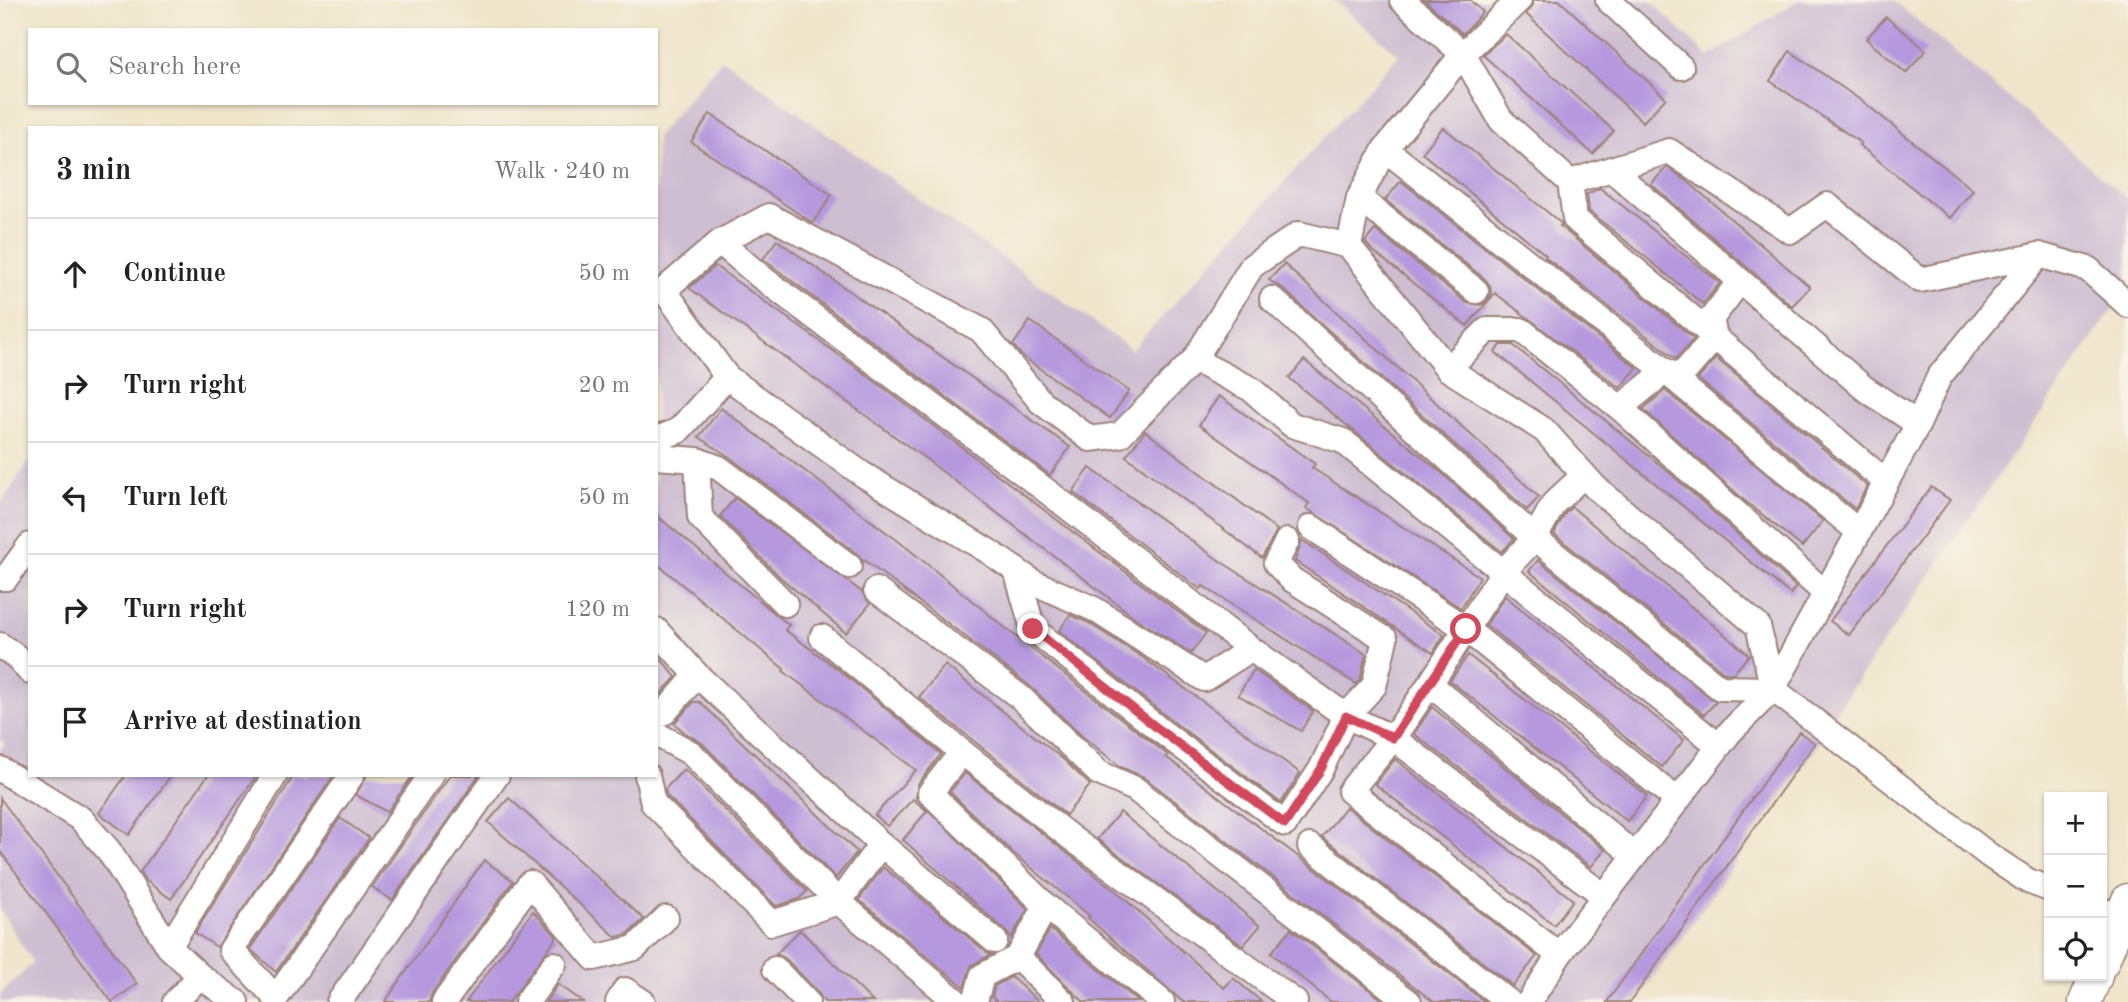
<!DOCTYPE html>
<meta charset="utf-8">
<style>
:root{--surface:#fff;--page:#f6f6f6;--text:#222;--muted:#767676;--line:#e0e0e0}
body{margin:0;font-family:"Old Standard TT",serif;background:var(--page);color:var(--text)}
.controls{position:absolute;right:21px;bottom:21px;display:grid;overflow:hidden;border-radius:0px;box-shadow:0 2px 5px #0004}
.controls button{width:63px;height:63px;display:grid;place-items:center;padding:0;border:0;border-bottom:2px solid var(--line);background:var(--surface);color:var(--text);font:35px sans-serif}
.stop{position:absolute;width:21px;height:21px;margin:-16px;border:5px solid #d1495b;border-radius:50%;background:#fff}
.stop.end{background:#d1495b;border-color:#fff;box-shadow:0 2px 7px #0008}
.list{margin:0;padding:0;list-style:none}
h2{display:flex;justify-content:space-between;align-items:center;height:91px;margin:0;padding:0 28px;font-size:30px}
h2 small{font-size:23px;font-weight:400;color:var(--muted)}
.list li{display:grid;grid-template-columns:46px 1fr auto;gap:21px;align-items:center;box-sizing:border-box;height:112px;padding:0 28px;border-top:2px solid var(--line)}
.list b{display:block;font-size:26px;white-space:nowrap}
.list em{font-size:23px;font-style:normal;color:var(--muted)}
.icon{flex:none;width:38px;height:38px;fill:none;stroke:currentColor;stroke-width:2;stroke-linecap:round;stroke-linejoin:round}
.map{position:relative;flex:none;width:2128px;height:1002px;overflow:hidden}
.search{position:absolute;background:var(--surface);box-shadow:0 2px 5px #0004;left:28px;top:28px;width:630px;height:77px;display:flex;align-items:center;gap:18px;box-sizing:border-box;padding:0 24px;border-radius:0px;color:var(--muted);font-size:26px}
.panel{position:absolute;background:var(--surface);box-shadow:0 2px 5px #0004;left:28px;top:126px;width:630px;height:651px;border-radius:0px}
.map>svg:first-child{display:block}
.industrial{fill:#cebed1}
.building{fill:#b598de}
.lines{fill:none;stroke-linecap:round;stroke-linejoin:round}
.minor-casing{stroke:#9d827a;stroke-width:28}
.major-casing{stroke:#9d827a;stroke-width:35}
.minor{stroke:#fff;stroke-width:24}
.major{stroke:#fff;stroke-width:32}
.route{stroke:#d1495b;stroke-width:9}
</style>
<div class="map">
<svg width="2128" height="1002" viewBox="0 0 2128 1002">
<rect width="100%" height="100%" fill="#f7f3e8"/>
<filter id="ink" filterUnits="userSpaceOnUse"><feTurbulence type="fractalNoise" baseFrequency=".0143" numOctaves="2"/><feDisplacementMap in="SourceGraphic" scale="14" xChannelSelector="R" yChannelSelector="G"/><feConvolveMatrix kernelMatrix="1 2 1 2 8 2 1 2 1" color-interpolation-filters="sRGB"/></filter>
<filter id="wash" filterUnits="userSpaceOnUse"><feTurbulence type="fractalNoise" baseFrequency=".00686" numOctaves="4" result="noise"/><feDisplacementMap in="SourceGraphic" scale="28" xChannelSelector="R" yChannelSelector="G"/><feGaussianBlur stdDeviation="1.57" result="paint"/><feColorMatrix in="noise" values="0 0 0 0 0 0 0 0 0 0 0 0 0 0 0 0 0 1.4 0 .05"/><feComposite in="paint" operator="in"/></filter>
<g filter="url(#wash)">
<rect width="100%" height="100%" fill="#f0e5ca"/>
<polygon class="industrial" points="1334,0 1650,0 1708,57 1800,0 1893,0 2128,199 2128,287 1837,710 1812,754 1636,1002 0,1002 0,995 33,963 0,909 0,749 5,743 0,739 0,505 30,460 30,775 656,775 656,137 722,59 1132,350 1399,55"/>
<g id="blocks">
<g class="building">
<polygon points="1424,0 1470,0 1483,12 1463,34"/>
<polygon points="1533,0 1559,0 1666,98 1643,122 1526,14 1533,5"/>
<polygon points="1886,17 1926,50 1906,73 1866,39"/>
<polygon points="1506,34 1614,131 1593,154 1483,55"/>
<polygon points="1790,51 1866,104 1973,190 1950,218 1859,145 1861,143 1770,81"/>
<polygon points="710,114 832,195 813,223 691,142"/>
<polygon points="1443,127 1562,224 1560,226 1694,339 1676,359 1545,257 1546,255 1422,153"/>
<polygon points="1667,167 1687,181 1810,287 1792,306 1651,184"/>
<polygon points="1401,181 1637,368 1620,388 1495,293 1467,326 1373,251 1365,242 1375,230 1467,303 1481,305 1487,301 1491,294 1490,286 1485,279 1385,200"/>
<polygon points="1600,188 1720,283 1703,304 1589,211 1587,194"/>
<polygon points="777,240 1070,447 1050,475 763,259"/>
<polygon points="1284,264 1539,497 1527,510 1282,288 1269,280"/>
<polygon points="715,266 864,373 1206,633 1191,653 1137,619 926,459 689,288"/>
<polygon points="1030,321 1129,391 1110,418 1022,356 1013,345"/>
<polygon points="1501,345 1513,345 1671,474 1796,587 1790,594 1495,352"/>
<polygon points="1716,358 1867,486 1855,509 1698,379"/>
<polygon points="1304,360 1443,474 1514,539 1502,552 1289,378"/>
<polygon points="1665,390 1823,521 1802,547 1744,500 1643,409"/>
<polygon points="1219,396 1315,464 1312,468 1480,577 1461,608 1306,508 1309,503 1199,425"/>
<polygon points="721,408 906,547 1014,635 1168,755 1166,757 1328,879 1485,1002 1434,1002 1144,777 1121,767 1083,737 1029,685 864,560 863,562 858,554 728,456 699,437"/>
<polygon points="1145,431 1277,530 1262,558 1126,456"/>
<polygon points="1090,468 1220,561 1366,654 1360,679 1356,684 1203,586 1200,589 1073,492"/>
<polygon points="1931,487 1950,500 1849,635 1830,621"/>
<polygon points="735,498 862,592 870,604 846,633 781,578 720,516"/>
<polygon points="1572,507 1749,655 1734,673 1725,673 1554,534 1566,512"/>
<polygon points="656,515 789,625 785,630 839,670 941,754 918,784 916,798 1028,909 1011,938 1005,930 903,840 927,811 913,799 887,826 875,815 916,770 783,671 784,669 656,563"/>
<polygon points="1302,540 1444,635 1433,653 1295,561"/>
<polygon points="1538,560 1716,702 1704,715 1529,571"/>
<polygon points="1505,596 1684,740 1662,767 1486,625"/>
<polygon points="1070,615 1087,622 1142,657 1300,773 1281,803 1170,719 1059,631"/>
<polygon points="656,653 676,677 656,699"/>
<polygon points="1468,655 1647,796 1627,821 1450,681"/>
<polygon points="945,665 1064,760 1090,785 1066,815 919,697"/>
<polygon points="1254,670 1313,711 1301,731 1238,695"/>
<polygon points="694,702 700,702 857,852 836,878 702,743 684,732 674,723"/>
<polygon points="1432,707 1605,850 1591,867 1414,734"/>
<polygon points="1799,732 1815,743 1630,1002 1607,1002"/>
<polygon points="1395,759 1573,900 1554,925 1375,784"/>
<polygon points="684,769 807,891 799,899 776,906 667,796 665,789"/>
<polygon points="965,773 1118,893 1224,988 1233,978 1262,1002 1183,1002 1088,918 1090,916 1012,852 950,792"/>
<polygon points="126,775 171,775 129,835 99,813"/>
<polygon points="208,775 257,775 171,899 145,880 140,872"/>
<polygon points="294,775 334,775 217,947 195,933"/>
<polygon points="367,775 413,775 387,812 356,795"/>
<polygon points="450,775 479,775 392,900 372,887"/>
<polygon points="0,798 137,984 112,1002 0,851"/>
<polygon points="509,798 644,919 628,934 616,937 488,822"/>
<polygon points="1346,807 1537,956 1513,986 1322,837"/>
<polygon points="1120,812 1260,926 1243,946 1097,839"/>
<polygon points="340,818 369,838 276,972 250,949"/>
<polygon points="484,860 513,881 432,993 429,1002 385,1002"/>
<polygon points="883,867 990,955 971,966 964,987 859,900"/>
<polygon points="533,911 557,937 509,1002 466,1002"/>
<polygon points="1050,929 1139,1002 1084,1002 1075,994 1036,954"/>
<polygon points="1291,929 1385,1002 1331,1002 1271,953"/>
<polygon points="800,930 873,1002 824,1002 818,992 786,959 776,954"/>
<polygon points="1011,977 1039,1002 997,1002 992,997 995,986"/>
<polygon points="558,984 583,1002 546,1002"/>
</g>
</g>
</g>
<g filter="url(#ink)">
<use href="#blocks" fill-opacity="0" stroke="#9d827a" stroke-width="2"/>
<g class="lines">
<defs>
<g id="minor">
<polyline points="1402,0 1463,54 1501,120 1570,182 1575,219 1886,482"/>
<polyline points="1608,0 1681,67"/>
<polyline points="1385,149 1665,371 1859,532"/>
<polyline points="1611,169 1864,388 1918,424"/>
<polyline points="1570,182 1669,151 1790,231 1827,205 1920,280 2039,255 2088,269 2128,305"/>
<polyline points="1359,198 1476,291"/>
<polyline points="720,242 664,290 727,377 862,474 988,551 1033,582 1094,609 1204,679 1251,649 1346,716 1393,738 1603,895"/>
<polyline points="1349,246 1359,198 1385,149 1463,54 1519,0"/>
<polyline points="1272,299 1535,538 1720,688 1773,689 1990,856 2028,881 2049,889"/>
<polyline points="1194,360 1251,389 1292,425 1343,441 1503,572 1535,538 1554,503 1584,475"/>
<polyline points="1448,369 1487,330 1521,330 1620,408 1825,593"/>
<polyline points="1620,408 1665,371 1680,377 1715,337 1711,319 1740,281"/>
<polyline points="656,439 678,431 727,377"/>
<polyline points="656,457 697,460 700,517 785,604"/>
<polyline points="697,460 719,468 849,566"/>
<polyline points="1311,527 1466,629 1503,572 1719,746"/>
<polyline points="1016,570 1033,629 1161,731 1285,824 1321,769 1346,716 1374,686 1385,639 1291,579 1276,563 1287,541"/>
<polyline points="0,578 6,578 30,545"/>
<polyline points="876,590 1020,697 1099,773 1135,789 1409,1002"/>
<polyline points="656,630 697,675 881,844 995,941"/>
<polyline points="822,637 962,752 930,793 1046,906 1162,1002"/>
<polyline points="0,645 18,658 30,672"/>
<polyline points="1251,649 1048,492 761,277 720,242 769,216 981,330 1041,402 1090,439 1120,435 1194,360 1252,266 1299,234 1349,246 1448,369 1544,430 1595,487 1758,626 1773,689 1730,732 1559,955"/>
<polyline points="1430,684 1466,629 1677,800"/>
<polyline points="1773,689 1918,424 1939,377 2039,255"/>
<polyline points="656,716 665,712 697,675"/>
<polyline points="962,752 1070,837 1295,1002"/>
<polyline points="0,769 81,819 109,851 169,947 200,976 236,1002"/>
<polyline points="352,775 231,950 276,998 431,775"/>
<polyline points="647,775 653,803 772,923 839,902 691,753 656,734"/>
<polyline points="881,844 839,902 957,1002"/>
<polyline points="1310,846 1509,1002"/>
<polyline points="1046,906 1018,957 1063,1002"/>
<polyline points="2102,910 2128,921"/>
<polyline points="169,947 275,775"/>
<polyline points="775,969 807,1002"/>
<polyline points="175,1002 200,976"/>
<polyline points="339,1002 497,775"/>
<polyline points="444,1002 530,883 594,958 635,948 666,918"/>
<polyline points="527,1002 554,964"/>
<polyline points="618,1002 625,990 643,1002"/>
<polyline points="975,1002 982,976 1018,957"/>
<polyline points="1529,1002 1559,955 1350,791 1393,738 1430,684 1634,855"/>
</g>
<g id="major">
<polyline points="2102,963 2128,900"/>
<polyline points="2085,1002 2096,976"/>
</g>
</defs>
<use href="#minor" class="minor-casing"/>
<use href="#major" class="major-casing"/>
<use href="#minor" class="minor"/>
<use href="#major" class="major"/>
</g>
</g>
<g class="lines" filter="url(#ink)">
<polyline class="route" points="1033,629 1161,731 1285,824 1321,769 1346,716 1393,738 1466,629"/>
</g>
</svg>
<div class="controls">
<button>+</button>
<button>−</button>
<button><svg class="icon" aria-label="locate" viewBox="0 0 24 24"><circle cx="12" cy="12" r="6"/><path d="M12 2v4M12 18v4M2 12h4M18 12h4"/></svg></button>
</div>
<div class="stop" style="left:1466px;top:629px"></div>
<div class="stop end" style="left:1033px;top:629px"></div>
<div class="search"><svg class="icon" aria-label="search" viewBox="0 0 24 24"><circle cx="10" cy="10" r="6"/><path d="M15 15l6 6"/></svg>Search here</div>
<section class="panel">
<h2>3 min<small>Walk · 240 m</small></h2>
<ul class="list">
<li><svg class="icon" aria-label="ahead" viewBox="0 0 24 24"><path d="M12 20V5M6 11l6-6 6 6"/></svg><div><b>Continue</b></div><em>50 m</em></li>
<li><svg class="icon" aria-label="right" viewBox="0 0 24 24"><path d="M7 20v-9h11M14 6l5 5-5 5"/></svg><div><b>Turn right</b></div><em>20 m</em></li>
<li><svg class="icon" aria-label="left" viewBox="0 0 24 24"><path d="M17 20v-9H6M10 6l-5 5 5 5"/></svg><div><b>Turn left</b></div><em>50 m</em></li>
<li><svg class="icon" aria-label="right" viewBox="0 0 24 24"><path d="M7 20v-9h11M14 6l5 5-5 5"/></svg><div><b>Turn right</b></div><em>120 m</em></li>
<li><svg class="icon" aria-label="arrive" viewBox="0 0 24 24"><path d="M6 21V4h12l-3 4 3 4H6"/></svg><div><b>Arrive at destination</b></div></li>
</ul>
</section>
</div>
